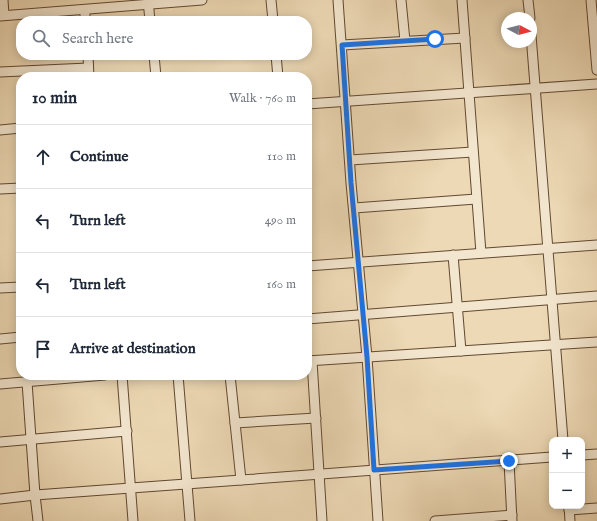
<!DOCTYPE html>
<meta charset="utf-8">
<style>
:root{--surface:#fff;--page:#f6f6f7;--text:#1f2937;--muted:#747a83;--line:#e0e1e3}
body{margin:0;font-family:"IM FELL English",serif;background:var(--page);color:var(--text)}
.controls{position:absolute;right:12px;bottom:12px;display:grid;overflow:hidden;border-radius:8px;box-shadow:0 2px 10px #0003}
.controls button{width:36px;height:36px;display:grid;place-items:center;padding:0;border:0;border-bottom:1px solid var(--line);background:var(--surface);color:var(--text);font:20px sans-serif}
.compass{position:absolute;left:501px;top:12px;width:36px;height:36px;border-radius:50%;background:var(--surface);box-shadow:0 2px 10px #0003;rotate:97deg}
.stop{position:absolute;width:12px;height:12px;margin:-9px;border:3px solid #1a73e8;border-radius:50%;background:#fff}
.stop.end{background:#1a73e8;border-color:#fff;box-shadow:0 1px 4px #0008}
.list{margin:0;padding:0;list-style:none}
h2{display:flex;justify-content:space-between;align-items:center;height:52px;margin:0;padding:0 16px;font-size:17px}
h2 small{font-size:13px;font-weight:400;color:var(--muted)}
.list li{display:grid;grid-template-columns:26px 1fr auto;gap:12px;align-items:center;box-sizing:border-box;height:64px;padding:0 16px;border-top:1px solid var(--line)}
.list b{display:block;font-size:15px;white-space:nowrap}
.list em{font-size:13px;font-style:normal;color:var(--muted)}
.icon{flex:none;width:22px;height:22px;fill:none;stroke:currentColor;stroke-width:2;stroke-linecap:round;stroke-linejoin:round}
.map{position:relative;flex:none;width:597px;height:521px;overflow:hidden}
.search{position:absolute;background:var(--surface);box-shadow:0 2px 10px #0003;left:16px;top:16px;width:296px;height:44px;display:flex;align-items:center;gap:10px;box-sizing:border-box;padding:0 14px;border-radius:16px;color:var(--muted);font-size:15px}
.panel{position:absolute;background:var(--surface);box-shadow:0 2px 10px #0003;left:16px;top:72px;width:296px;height:308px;border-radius:16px}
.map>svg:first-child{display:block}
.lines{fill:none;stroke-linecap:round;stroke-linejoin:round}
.minor-casing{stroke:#624931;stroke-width:11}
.minor{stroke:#f3e6cf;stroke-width:9}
.route{stroke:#1a73e8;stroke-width:5}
</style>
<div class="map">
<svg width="597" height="521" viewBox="0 0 597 521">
<rect width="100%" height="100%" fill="#edd9b5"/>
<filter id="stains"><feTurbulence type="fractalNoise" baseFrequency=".005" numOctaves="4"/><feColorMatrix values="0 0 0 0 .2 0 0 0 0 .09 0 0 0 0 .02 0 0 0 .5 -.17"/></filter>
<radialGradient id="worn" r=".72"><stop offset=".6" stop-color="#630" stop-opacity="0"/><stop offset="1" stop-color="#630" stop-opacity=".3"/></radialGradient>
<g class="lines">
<defs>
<g id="minor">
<polyline points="3,0 4,15"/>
<polyline points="148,0 150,21"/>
<polyline points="271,0 273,21"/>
<polyline points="338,0 351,183 367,357 378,521"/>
<polyline points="401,0 405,41"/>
<polyline points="462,0 481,253"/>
<polyline points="528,0 530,18"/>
<polyline points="591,0 597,70"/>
<polyline points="85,10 85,21"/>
<polyline points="0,16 202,0"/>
<polyline points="531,35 563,440"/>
<polyline points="342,45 465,38"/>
<polyline points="88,55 89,77"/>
<polyline points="154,55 156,77"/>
<polyline points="276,55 278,77"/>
<polyline points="0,72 88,68"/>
<polyline points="307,104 597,84"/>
<polyline points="0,130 21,128"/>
<polyline points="350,160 473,152"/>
<polyline points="0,189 21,188"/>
<polyline points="354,208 476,199"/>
<polyline points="453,255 461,351"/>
<polyline points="307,266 597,245"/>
<polyline points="0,288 21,287"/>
<polyline points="307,319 597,296"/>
<polyline points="0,339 21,337"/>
<polyline points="307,361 597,342"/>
<polyline points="312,361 322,521"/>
<polyline points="122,375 133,521"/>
<polyline points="178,375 190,521"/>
<polyline points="230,375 241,480 552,457"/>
<polyline points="0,384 105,375"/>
<polyline points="235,423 316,418"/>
<polyline points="0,442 127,431"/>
<polyline points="582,455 597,454"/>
<polyline points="509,461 512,521"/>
<polyline points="0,499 35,495 27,382"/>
<polyline points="569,506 570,521"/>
<polyline points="569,510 597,508"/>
<polyline points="38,521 35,495 241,480"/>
<polyline points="435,521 512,515"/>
</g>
</defs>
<use href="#minor" class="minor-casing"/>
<use href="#minor" class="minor"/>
</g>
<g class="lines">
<polyline class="route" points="435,39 342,45 351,183 367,357 374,470 509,461"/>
</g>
<rect width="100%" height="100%" filter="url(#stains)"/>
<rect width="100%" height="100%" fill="url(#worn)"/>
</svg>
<div class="controls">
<button>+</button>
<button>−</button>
</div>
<svg class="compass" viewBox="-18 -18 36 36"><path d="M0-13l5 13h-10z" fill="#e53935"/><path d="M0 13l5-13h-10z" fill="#747a83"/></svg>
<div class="stop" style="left:435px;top:39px"></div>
<div class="stop end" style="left:509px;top:461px"></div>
<div class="search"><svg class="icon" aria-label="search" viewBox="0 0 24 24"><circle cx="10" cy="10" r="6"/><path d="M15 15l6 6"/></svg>Search here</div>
<section class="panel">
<h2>10 min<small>Walk · 760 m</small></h2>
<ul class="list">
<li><svg class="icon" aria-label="ahead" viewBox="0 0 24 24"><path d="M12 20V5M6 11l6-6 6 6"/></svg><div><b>Continue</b></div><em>110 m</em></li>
<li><svg class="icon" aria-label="left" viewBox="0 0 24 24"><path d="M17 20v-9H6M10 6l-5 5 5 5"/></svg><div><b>Turn left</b></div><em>490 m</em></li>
<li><svg class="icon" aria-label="left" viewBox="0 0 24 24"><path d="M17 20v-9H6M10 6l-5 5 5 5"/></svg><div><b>Turn left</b></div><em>160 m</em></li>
<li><svg class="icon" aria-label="arrive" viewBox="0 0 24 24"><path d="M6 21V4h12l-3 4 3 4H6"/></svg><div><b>Arrive at destination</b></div></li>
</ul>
</section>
</div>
